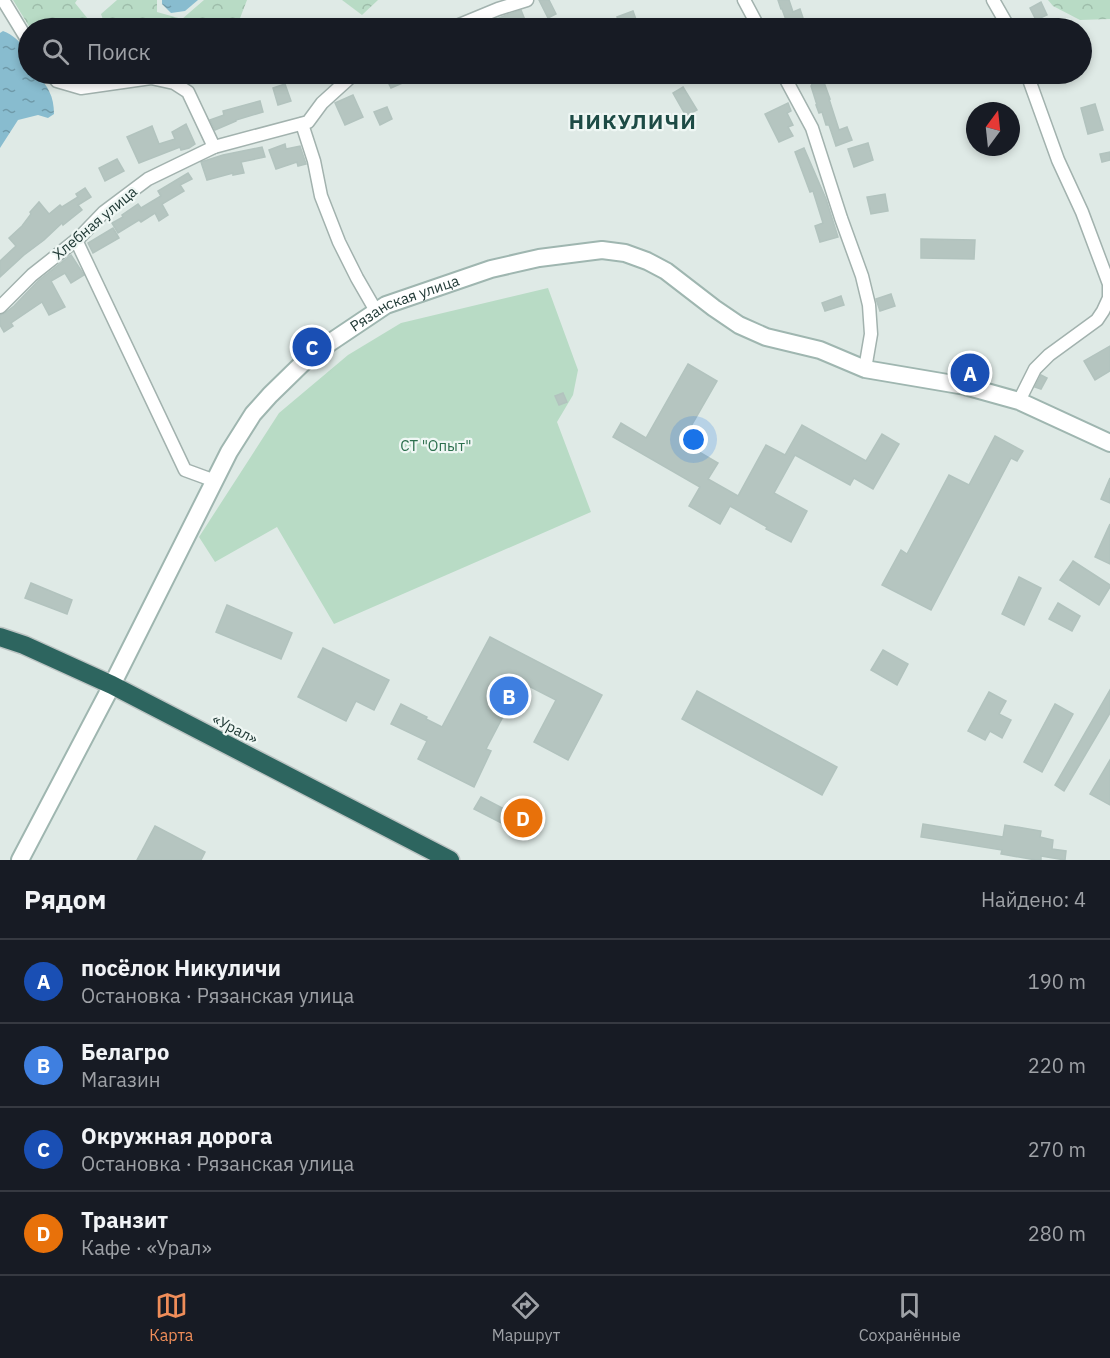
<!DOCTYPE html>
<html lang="ru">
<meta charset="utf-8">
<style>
:root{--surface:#171b24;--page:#20242c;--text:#f1f3f6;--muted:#9ea1a6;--line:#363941;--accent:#ef8d59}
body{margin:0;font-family:"IBM Plex Sans",sans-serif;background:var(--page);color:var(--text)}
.compass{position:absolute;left:966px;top:102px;width:54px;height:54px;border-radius:50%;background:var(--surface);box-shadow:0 3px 9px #0003;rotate:15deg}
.you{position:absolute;left:694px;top:440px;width:21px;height:21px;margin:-15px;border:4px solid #fff;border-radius:50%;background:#1a73e8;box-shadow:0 0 0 9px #1a73e833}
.badge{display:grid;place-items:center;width:39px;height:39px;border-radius:50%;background:var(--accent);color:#fff;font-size:20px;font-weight:700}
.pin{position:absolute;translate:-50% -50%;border:3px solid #fff;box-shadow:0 2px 6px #0006}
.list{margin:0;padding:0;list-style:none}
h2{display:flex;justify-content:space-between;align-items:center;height:78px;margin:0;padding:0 24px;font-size:26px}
h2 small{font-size:20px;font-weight:400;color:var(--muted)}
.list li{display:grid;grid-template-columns:39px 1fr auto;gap:18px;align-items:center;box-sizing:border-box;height:84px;padding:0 24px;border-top:2px solid var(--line)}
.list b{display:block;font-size:22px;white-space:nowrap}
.list p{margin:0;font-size:20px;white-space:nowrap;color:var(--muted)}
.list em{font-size:20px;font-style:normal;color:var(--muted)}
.icon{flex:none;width:33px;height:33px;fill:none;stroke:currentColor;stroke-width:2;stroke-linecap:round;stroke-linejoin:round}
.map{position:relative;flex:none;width:1110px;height:860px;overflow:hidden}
.search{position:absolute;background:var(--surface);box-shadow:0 3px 9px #0003;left:18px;right:18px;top:18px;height:66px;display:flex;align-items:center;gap:15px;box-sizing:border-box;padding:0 21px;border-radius:33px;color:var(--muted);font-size:22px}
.sheet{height:414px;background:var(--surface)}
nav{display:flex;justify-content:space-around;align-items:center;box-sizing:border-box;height:84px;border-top:2px solid var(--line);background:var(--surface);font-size:16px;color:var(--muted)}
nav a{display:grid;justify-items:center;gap:3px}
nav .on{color:var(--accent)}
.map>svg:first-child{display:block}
.forest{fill:url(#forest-crowns)}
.garden{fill:#b8dbc5}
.water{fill:url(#water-ripples)}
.building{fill:#b5c5c0;stroke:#b2c3be;stroke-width:1.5}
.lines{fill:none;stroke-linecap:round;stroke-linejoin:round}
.street-casing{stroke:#a2b2ae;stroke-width:15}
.secondary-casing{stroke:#9fb6b0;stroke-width:20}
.highway-casing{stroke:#bcc4c3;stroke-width:21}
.street{stroke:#fff;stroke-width:12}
.secondary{stroke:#fff;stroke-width:16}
.highway{stroke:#2d655f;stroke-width:18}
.labels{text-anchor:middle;stroke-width:4.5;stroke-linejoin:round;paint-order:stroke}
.street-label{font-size:15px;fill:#213a36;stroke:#eff7f4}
.park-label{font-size:15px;fill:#2c6f4d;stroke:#eff7f4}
.district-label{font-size:21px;font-weight:bold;letter-spacing:1.5px;fill:#1d4b45;stroke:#eff7f4}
</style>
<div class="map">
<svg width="1110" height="860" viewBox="0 0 1110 860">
<defs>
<pattern id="forest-crowns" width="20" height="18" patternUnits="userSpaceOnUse" patternTransform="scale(1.5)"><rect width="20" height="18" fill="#b8dbc5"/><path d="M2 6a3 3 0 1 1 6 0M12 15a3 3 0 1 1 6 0" fill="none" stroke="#9ebdaa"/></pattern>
<pattern id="water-ripples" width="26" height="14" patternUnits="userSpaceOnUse" patternTransform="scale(1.5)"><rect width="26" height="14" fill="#88bccf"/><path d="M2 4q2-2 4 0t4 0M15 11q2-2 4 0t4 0" fill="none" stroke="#6f9aa9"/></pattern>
</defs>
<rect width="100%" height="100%" fill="#dfeae6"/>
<g class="forest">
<polygon points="13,0 77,0 75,3 88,19 89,28 30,28"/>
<polygon points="117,0 157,0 157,12 182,19 204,0 247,0 237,26 229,28 138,28 136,19 119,28 106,28 101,14"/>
<polygon points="342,0 378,0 362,15"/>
<polygon points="1048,0 1110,0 1110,19 1080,20 1053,6"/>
</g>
<polygon class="garden" points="548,288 578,370 573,395 557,422 591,512 334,624 277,527 215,562 199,537 279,413 348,355 401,323"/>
<g class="water">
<polygon points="162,0 198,0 185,11 171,13 162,4"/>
<path d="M3 31C23 39 28 53 28 74H37C48 87 54 96 54 114L48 118 38 115 18 120 0 148V33Z"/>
</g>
<g class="building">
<polygon points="539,0 549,0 556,14 548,18"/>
<polygon points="778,0 789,0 793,12 800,9 805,24 789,28 782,9 781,9"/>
<polygon points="1041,2 1047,15 1036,20 1030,8"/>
<polygon points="521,10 525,20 499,28 474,28 504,16"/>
<polygon points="633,11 639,28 622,28 617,17"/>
<polygon points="418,19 422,28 397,28"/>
<polygon points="384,74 423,74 391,88"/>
<polygon points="808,74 821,74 830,99 829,99 839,130 847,127 852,140 836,146 829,125 826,125 822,112 819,113 816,105 817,105 811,86 812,85"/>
<polygon points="285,84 291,101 278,105 273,88"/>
<polygon points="683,87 697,110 686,116 673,93"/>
<polygon points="353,95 363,117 345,125 335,103"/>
<polygon points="260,101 263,112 236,120 236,121 215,130 210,120 224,115 223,111"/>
<polygon points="788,103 791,111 787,113 793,125 788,127 793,136 779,142 765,114"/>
<polygon points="1095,104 1103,130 1088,134 1081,108"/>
<polygon points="387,107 392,119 380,125 374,112"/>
<polygon points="186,124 195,144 189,148 181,150 180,147 139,163 127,137 152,126 159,144 175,139 172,132"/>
<polygon points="868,143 873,160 854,167 848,149"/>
<polygon points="285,144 286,149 300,146 306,164 298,166 297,162 276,169 269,150"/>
<polygon points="262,147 265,157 241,162 244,173 233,175 233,173 207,180 201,162 223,155"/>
<polygon points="804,148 826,199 838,237 820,242 815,226 823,223 813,191 810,192 795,152"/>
<polygon points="1110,152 1110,160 1102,162 1100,154"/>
<polygon points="117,159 124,171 105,181 99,168"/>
<polygon points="188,173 192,179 180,185 184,191 162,204 168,215 159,221 155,213 141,222 139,220 118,233 112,223 123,217 122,215 138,204 141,208 161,196 158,191"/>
<polygon points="85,188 91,197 78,205 82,210 63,225 62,223 44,240 24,255 0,277 0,261 16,246 9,238 22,226 31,214 30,212 39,202 49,214 60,205 62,207 78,197 76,194"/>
<polygon points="885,194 888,211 871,214 867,197"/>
<polygon points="113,228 119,238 93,253 88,243"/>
<polygon points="921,239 975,240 974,259 921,258"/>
<polygon points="71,255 84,275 71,283 65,273 51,281 65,307 49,315 42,302 11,323 13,326 4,332 0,325 0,315 5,313 14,306 38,281"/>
<polygon points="891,294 895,306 880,311 876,299"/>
<polygon points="841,296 844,305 825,311 822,303"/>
<polygon points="1110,346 1110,371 1095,380 1084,361"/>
<polygon points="688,364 717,381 682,442 718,463 708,479 738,496 766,445 785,455 802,425 866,461 882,434 899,444 873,489 854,478 850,485 795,455 774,493 807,511 791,542 766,529 767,527 730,506 720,524 689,506 700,487 613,437 621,423 646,438"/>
<polygon points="1041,375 1047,378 1041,389 1035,387"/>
<polygon points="563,393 567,402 559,405 555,396"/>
<polygon points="995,436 1023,451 1017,461 1011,458 931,610 882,585 901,550 907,554 949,475 969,485"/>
<polygon points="1110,478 1110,503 1101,499"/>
<polygon points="1110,524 1110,564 1095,557"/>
<polygon points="1073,561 1110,585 1110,587 1099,605 1060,580"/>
<polygon points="1019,577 1041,588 1024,625 1002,614"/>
<polygon points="31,583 72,600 67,614 25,598"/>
<polygon points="1058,603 1080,616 1072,631 1049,619"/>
<polygon points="227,605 292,633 281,659 216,632"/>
<polygon points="490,637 602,695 568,760 534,742 556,700 521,682 486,749 491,751 474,787 418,759 427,741 391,724 401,704 427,717 426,719 442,727"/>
<polygon points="323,648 389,680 374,710 356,701 346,721 298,697"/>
<polygon points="883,650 908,664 897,685 871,670"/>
<polygon points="1110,690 1110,713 1064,791 1055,785"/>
<polygon points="697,691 837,767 822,795 682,719"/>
<polygon points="989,692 1006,701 999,714 1011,720 1002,738 990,731 985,740 968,731"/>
<polygon points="1055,704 1073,714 1042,772 1024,762"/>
<polygon points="1110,760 1110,805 1090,794"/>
<polygon points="481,797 504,809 508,802 525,811 515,830 474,809"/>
<polygon points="923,824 1003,837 1005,825 1041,831 1040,837 1053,840 1052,849 1066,851 1065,860 1041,856 1041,860 1036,860 1001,854 1002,850 921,837"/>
<polygon points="155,826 205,852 201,860 137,860"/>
</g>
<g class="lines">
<defs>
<g id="street">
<polyline points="3,0 28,41"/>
<polyline points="744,0 759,28"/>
<polyline points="993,0 1009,28"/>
<polyline points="452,28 498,9 527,0"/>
<polyline points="51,74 57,81 81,88 151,78 174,83 188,92 214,147"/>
<polyline points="783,74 812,128 841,218 862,276 869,305 871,334 865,369"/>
<polyline points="302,124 314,161 321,196 339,242 357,278 376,311"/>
<polyline points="76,240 185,470 215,481"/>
<polyline points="0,307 32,275 80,237 104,212 148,179 214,147 308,122 322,103 354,74"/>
<polyline points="1019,401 1035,369 1049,355 1097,320 1103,311 1109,298 1109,284 1082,212 1058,160 1027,74"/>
</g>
<g id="secondary">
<path id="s1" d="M20 860 112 685 229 452 253 414 270 395 310 356 386 305 491 269 539 258 602 250 625 253 647 261 666 271 714 308 739 325 766 337 820 350 865 369 965 386 1019 401 1110 443"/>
</g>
<polyline id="highway" points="0,637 24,645 112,685 450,860"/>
</defs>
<use href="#street" class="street-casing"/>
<use href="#secondary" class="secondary-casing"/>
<use href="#highway" class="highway-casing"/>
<use href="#street" class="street"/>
<use href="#secondary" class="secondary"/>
<use href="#highway" class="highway"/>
</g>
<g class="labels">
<g class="street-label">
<text transform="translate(95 223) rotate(-40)" y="5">Хлебная улица</text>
<text dy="5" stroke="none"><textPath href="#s1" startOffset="694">Рязанская улица</textPath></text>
<text transform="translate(235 729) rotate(27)" y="5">«Урал»</text>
</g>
<g class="park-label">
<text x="436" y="451">СТ "Опыт"</text>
</g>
<g class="district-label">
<text x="633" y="129">НИКУЛИЧИ</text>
</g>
</g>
</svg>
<svg class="compass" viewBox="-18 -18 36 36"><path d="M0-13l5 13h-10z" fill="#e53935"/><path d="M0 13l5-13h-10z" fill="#9ea1a6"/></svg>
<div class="you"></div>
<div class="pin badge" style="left:970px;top:373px;background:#1a4fb4">A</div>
<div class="pin badge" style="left:509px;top:696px;background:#3f7fe0">B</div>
<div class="pin badge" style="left:312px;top:347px;background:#1a4fb4">C</div>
<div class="pin badge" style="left:523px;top:818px;background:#e8710a">D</div>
<div class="search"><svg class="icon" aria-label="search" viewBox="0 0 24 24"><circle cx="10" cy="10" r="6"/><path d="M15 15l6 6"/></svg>Поиск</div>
</div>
<section class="sheet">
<h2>Рядом<small>Найдено: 4</small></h2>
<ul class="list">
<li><span class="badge" style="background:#1a4fb4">A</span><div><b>посёлок Никуличи</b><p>Остановка · Рязанская улица</p></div><em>190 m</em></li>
<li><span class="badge" style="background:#3f7fe0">B</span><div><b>Белагро</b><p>Магазин</p></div><em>220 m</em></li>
<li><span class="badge" style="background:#1a4fb4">C</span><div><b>Окружная дорога</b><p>Остановка · Рязанская улица</p></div><em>270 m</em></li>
<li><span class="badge" style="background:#e8710a">D</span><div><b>Транзит</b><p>Кафе · «Урал»</p></div><em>280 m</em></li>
</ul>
</section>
<nav>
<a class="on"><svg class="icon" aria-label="map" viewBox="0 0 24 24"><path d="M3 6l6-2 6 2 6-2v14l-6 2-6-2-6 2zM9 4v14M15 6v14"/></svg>Карта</a>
<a><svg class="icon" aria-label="directions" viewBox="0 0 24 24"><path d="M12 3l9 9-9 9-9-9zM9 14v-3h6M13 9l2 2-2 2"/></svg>Маршрут</a>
<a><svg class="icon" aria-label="saved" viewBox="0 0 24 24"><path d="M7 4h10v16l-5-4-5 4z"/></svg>Сохранённые</a>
</nav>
